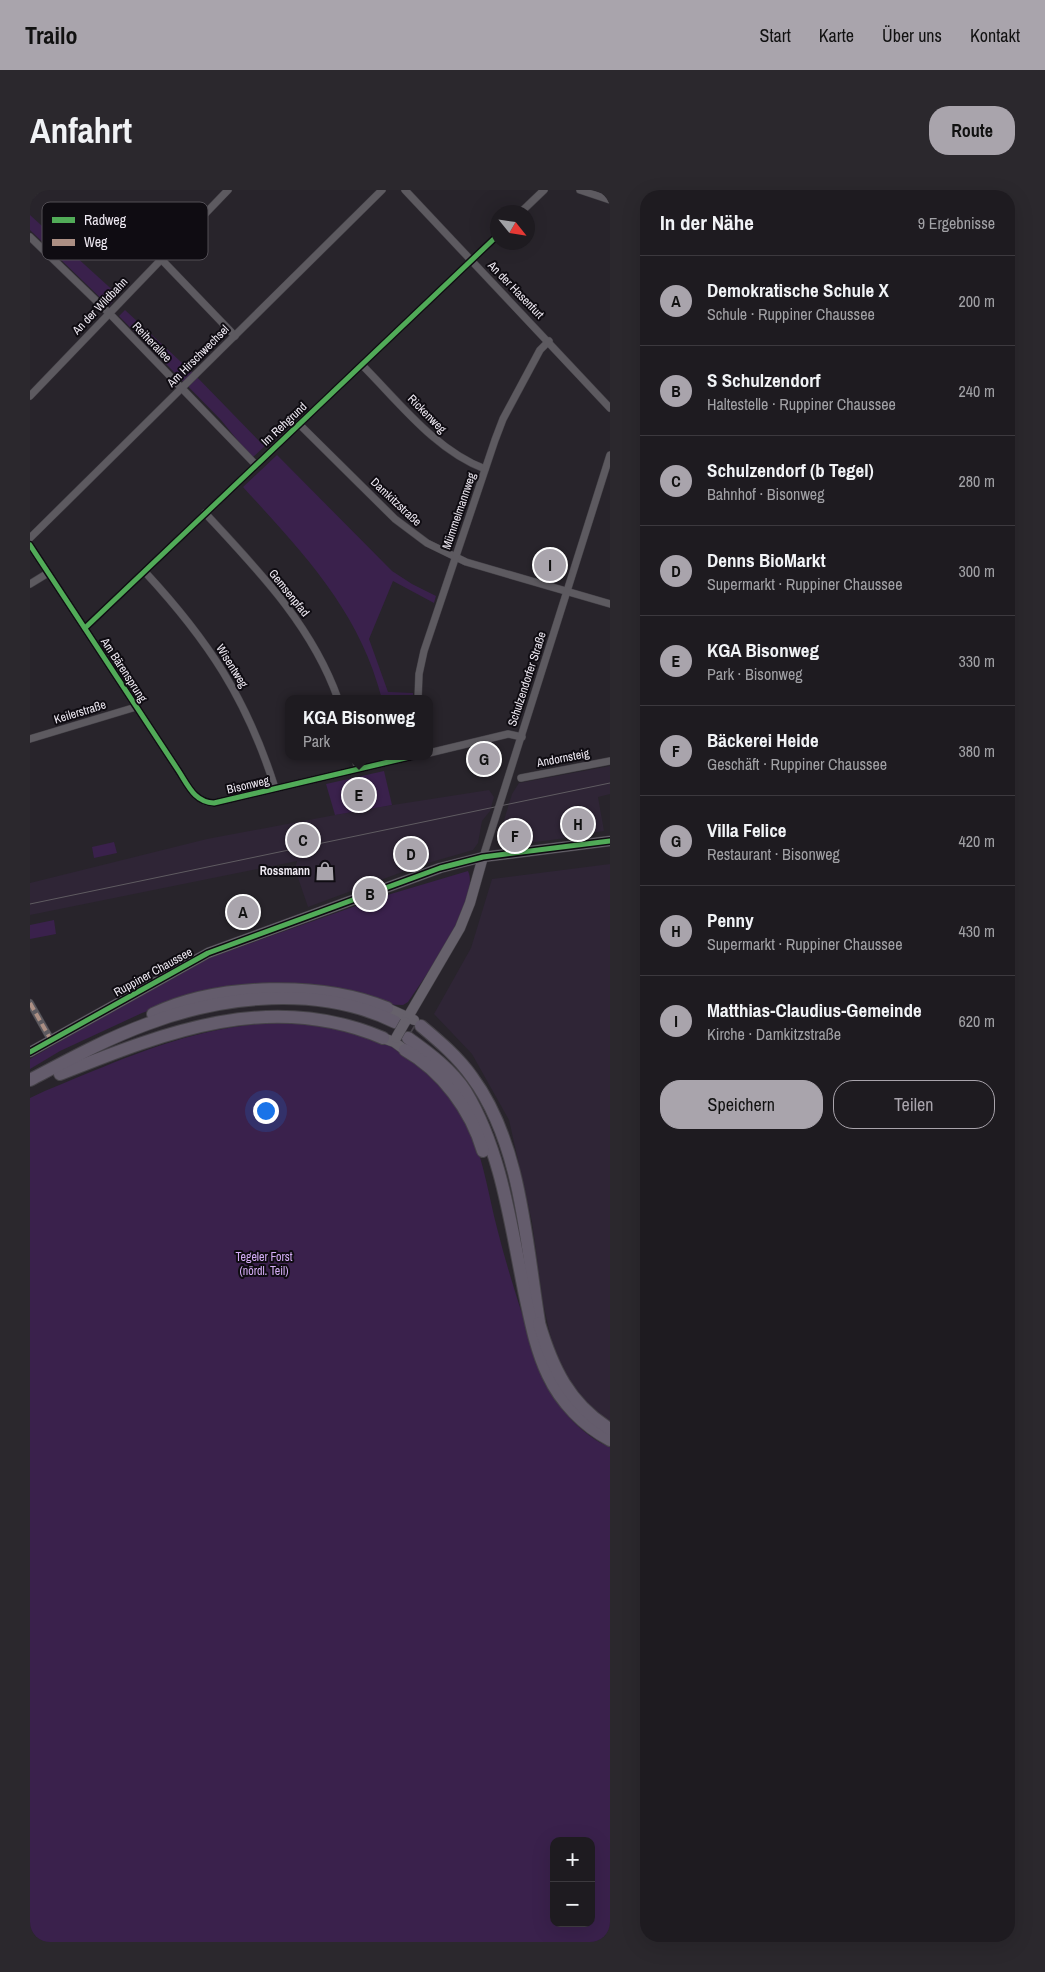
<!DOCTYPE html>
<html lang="de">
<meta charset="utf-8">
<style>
:root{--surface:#1e1b20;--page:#2b282d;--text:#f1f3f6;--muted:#a1a1a5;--line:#3c393e;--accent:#a9a4ac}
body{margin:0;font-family:"Archivo Narrow",sans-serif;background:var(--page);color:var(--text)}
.controls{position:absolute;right:15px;bottom:15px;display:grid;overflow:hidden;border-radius:10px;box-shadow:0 5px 20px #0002}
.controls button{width:45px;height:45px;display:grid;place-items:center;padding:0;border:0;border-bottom:1px solid var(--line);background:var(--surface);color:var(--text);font:25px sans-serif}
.compass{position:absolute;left:460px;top:15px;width:45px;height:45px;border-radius:50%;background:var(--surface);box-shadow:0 5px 20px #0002;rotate:120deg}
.you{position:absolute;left:235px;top:920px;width:18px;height:18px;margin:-12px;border:4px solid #fff;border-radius:50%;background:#1a73e8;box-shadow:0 0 0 8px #1a73e833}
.badge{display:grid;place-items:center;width:32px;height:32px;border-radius:50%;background:var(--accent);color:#111;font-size:16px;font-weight:700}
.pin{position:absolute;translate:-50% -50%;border:2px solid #fff;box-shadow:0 1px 5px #0006}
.popup{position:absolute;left:255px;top:505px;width:148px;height:65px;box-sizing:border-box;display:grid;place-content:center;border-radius:10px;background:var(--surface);filter:drop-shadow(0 1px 4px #0005);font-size:16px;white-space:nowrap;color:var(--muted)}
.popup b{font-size:19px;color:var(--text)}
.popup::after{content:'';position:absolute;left:50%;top:100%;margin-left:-10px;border:10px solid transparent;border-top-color:var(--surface)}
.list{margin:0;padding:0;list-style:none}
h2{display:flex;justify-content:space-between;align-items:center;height:65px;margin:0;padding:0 20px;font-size:21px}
h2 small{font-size:16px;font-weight:400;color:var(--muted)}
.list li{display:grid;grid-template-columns:32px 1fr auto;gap:15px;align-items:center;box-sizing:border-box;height:90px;padding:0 20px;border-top:1px solid var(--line)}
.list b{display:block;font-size:19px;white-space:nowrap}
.list p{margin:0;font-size:16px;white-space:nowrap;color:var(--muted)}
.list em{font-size:16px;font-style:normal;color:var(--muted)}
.actions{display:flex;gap:10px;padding:15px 20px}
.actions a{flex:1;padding:11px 0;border:1px solid var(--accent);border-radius:20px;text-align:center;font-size:18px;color:var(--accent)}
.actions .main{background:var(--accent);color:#111}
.map{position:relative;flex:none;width:580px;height:1752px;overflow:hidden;border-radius:20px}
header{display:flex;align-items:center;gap:30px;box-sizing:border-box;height:70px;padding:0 25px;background:var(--accent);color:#111}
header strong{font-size:24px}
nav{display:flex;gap:28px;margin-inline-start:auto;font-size:18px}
.intro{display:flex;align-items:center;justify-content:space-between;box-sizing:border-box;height:120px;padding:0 30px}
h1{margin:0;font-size:35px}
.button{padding:12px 22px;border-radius:20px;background:var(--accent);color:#111;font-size:18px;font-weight:700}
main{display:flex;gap:30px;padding:0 30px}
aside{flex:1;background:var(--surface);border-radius:20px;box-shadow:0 5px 20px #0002}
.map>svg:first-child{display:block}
.built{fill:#2f2536}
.green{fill:#3a214c;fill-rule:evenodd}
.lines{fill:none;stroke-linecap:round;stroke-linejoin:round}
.highway-tunnel{stroke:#464249;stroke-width:12;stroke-dasharray:12 6;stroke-linecap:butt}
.street-casing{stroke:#454248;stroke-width:8}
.secondary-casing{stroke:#454248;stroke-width:11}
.highway-casing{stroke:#454248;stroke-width:14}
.street{stroke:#5d5a60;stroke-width:7}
.secondary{stroke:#66616b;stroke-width:10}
.highway{stroke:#645c6c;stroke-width:12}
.tram{stroke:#5f5b61;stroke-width:1}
.secondary-bridge-casing{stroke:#454248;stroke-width:11;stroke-linecap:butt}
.secondary-bridge{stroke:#66616b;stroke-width:10}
.quiet{stroke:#ac8f84;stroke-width:4;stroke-dasharray:8 4;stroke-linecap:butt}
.cycleway-casing{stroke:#0f0c12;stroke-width:8}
.cycleway{stroke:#51ab58;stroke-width:5}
.labels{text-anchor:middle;stroke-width:4;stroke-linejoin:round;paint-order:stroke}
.street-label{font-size:12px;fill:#eee9f2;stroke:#0f0c12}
.poi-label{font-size:12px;font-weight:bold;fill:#eee9f2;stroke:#0f0c12;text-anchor:end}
.park-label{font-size:12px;fill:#d4adf5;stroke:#0f0c12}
.key{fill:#0f0c12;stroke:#524e55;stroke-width:1}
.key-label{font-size:14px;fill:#eee9f2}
</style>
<header>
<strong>Trailo</strong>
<nav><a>Start</a><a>Karte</a><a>Über uns</a><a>Kontakt</a></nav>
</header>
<div class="intro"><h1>Anfahrt</h1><a class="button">Route</a></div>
<main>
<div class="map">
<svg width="580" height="1752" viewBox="0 0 580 1752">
<rect width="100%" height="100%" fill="#28242b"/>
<g class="built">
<polygon points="580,576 580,604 568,607 574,641 555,644 552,646 474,656 468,650 482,604 489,593"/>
<polygon points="459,600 464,607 460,621 452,631 448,653 443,660 391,675 278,717 265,679 267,671 0,725 0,693 177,649 337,619"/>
<polygon points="580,674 580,1233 559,1216 537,1190 526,1170 513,1113 502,1032 479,930 442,864 404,824 441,758 462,689"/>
</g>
<g class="green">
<polygon points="0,25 88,105 79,116 0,40"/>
<polygon points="95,120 164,184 232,254 237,254 222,268 191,230 89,126"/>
<path d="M247 265 362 381 382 394 406 406 404 413 363 391 339 449 358 502 383 503V509H352C329 420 273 363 213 297Z"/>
<polygon points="354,581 362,615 305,625 296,594"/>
<polygon points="84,652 87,663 64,668 62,657"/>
<path d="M438 681C451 708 394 789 378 812L373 815 154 808 112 823 30 861 0 879V869L165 773 354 706Z"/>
<polygon points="24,730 26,744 0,749 0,735"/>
<path d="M261 831C282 835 305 835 325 841 376 856 420 893 441 942 454 972 459 1007 467 1038 480 1090 498 1142 515 1194 529 1218 553 1247 580 1257V1752H0V908C20 898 42 890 63 881 133 852 184 835 261 831ZM524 1651H561V1733H524Z"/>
</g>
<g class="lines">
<polyline class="highway-tunnel" points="365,832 382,842"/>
<defs>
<g id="street">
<polyline points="375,0 580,218"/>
<polyline points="550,0 580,10"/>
<polyline points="0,6 6,0"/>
<polyline points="491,22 514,0"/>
<polyline points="0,47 79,123 226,275"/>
<polyline points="131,69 205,146"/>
<path d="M332 175C369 212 405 260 455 279"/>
<polyline points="0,206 198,0"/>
<polyline points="269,234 365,329 397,353 436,372 580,414"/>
<path d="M175 323C227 379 282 435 308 509"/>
<polyline points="0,348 352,0"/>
<path d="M0 355 148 580C158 595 164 612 184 613L384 566"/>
<path d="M115 382C178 450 217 509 245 598"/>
<polyline points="0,394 18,383"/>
<polyline points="55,438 468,45"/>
<polyline points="388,509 389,484 394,461 465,250 473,229 510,160 519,151"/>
<polyline points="0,549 106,517"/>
<polyline points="399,563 478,544 492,547"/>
<polyline points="324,566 328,579"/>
<polyline points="491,588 580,571"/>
<polyline points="453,667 580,265"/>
<polyline points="0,813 21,850"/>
</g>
<g id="secondary">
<polyline points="357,818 384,830"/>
<polyline points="375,832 430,738 440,713 453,667"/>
<polyline points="353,848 364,852 375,860"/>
<polyline points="0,862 178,763 410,678 453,667 580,651"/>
</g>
<g id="highway">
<path d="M123 824C188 793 291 791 357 818"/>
<path d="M391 836C409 851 428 867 442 887 491 953 496 1052 509 1132"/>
<path d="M378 848C399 863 422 880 436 902 472 962 481 1038 495 1105 501 1133 506 1160 518 1185 531 1213 554 1236 580 1250"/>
<path d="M375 860C412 881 441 920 453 961"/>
<path d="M30 884C136 842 241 800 353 848"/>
<path d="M0 890C38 870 76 849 117 834 194 805 289 795 365 832"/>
<path d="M509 1133C522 1177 539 1214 580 1239"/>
</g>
</defs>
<use href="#street" class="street-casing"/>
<use href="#secondary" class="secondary-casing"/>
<use href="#highway" class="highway-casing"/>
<use href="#street" class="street"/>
<use href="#secondary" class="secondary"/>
<use href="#highway" class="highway"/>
<polyline class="tram" points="0,714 580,593"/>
<defs>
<polyline id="secondary-bridge" points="366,848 375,832"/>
</defs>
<use href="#secondary-bridge" class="secondary-bridge-casing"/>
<use href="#secondary-bridge" class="secondary-bridge"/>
<polyline class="quiet" points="0,813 21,850"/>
<defs>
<g id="cycleway">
<path d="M0 355 148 580C158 595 164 612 184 613L384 566"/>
<polyline points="55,438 468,45"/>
<polyline points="0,862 178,763 410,678 453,667 580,651"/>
</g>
</defs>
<use href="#cycleway" class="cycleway-casing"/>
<use href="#cycleway" class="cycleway"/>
</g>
<defs>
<symbol id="shop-bare" viewBox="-9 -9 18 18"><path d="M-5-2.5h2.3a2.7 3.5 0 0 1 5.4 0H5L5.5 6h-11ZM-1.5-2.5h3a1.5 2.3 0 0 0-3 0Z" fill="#a9a4ac" stroke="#0f0c12" stroke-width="2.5" paint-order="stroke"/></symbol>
</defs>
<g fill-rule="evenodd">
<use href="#shop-bare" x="281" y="667" width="28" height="28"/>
</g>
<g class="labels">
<g class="street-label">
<text transform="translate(486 100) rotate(46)" y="4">An der Hasenfurt</text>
<text transform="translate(70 116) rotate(-46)" y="4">An der Wildbahn</text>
<text transform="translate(122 152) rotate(46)" y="4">Reiherallee</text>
<text transform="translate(168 166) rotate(-45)" y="4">Am Hirschwechsel</text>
<text transform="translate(397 224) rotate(45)" y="4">Rickenweg</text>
<text transform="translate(254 234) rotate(-43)" y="4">Im Rehgrund</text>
<text transform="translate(366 312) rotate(43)" y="4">Damkitzstraße</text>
<text transform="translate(429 321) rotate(-71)" y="4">Mümmelmannweg</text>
<text transform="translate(259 403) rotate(51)" y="4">Gemsenpfad</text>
<text transform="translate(202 476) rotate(58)" y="4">Wisentweg</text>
<text transform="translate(94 480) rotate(57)" y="4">Am Bärensprung</text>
<text transform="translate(497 489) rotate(-72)" y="4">Schulzendorfer Straße</text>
<text transform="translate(50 522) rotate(-17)" y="4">Keilerstraße</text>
<text transform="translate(533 568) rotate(-11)" y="4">Andornsteig</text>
<text transform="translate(218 595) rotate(-13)" y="4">Bisonweg</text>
<text transform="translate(123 782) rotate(-29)" y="4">Ruppiner Chaussee</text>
</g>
<g class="poi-label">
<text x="280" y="685">Rossmann</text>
</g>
<g class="park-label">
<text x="234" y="1071">Tegeler Forst<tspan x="234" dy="14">(nördl. Teil)</tspan></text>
</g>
</g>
<rect x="12" y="12" width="166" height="58" rx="8" class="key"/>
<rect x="22" y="27" width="23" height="6" fill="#51ab58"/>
<rect x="22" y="49" width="23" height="7" fill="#ac8f84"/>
<g class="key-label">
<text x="54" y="35">Radweg</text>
<text x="54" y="57">Weg</text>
</g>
</svg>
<div class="controls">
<button>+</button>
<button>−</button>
</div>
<svg class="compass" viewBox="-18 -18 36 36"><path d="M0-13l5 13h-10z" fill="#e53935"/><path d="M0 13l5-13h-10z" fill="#a1a1a5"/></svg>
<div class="you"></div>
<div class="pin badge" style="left:213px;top:722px">A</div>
<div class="pin badge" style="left:340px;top:704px">B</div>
<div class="pin badge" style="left:273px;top:650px">C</div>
<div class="pin badge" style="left:381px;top:664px">D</div>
<div class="pin badge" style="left:329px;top:605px">E</div>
<div class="popup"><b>KGA Bisonweg</b>Park</div>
<div class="pin badge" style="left:485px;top:646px">F</div>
<div class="pin badge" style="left:454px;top:569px">G</div>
<div class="pin badge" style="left:548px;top:634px">H</div>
<div class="pin badge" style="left:520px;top:375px">I</div>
</div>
<aside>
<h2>In der Nähe<small>9 Ergebnisse</small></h2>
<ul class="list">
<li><span class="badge">A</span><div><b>Demokratische Schule X</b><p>Schule · Ruppiner Chaussee</p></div><em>200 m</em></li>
<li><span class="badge">B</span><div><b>S Schulzendorf</b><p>Haltestelle · Ruppiner Chaussee</p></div><em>240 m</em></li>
<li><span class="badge">C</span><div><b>Schulzendorf (b Tegel)</b><p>Bahnhof · Bisonweg</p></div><em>280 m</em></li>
<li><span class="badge">D</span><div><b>Denns BioMarkt</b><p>Supermarkt · Ruppiner Chaussee</p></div><em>300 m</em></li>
<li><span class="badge">E</span><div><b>KGA Bisonweg</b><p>Park · Bisonweg</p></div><em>330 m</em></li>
<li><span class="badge">F</span><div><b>Bäckerei Heide</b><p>Geschäft · Ruppiner Chaussee</p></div><em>380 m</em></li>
<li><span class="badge">G</span><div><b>Villa Felice</b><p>Restaurant · Bisonweg</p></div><em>420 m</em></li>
<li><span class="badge">H</span><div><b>Penny</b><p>Supermarkt · Ruppiner Chaussee</p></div><em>430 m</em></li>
<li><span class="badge">I</span><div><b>Matthias-Claudius-Gemeinde</b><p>Kirche · Damkitzstraße</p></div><em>620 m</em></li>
</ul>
<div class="actions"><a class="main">Speichern</a><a>Teilen</a></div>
</aside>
</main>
